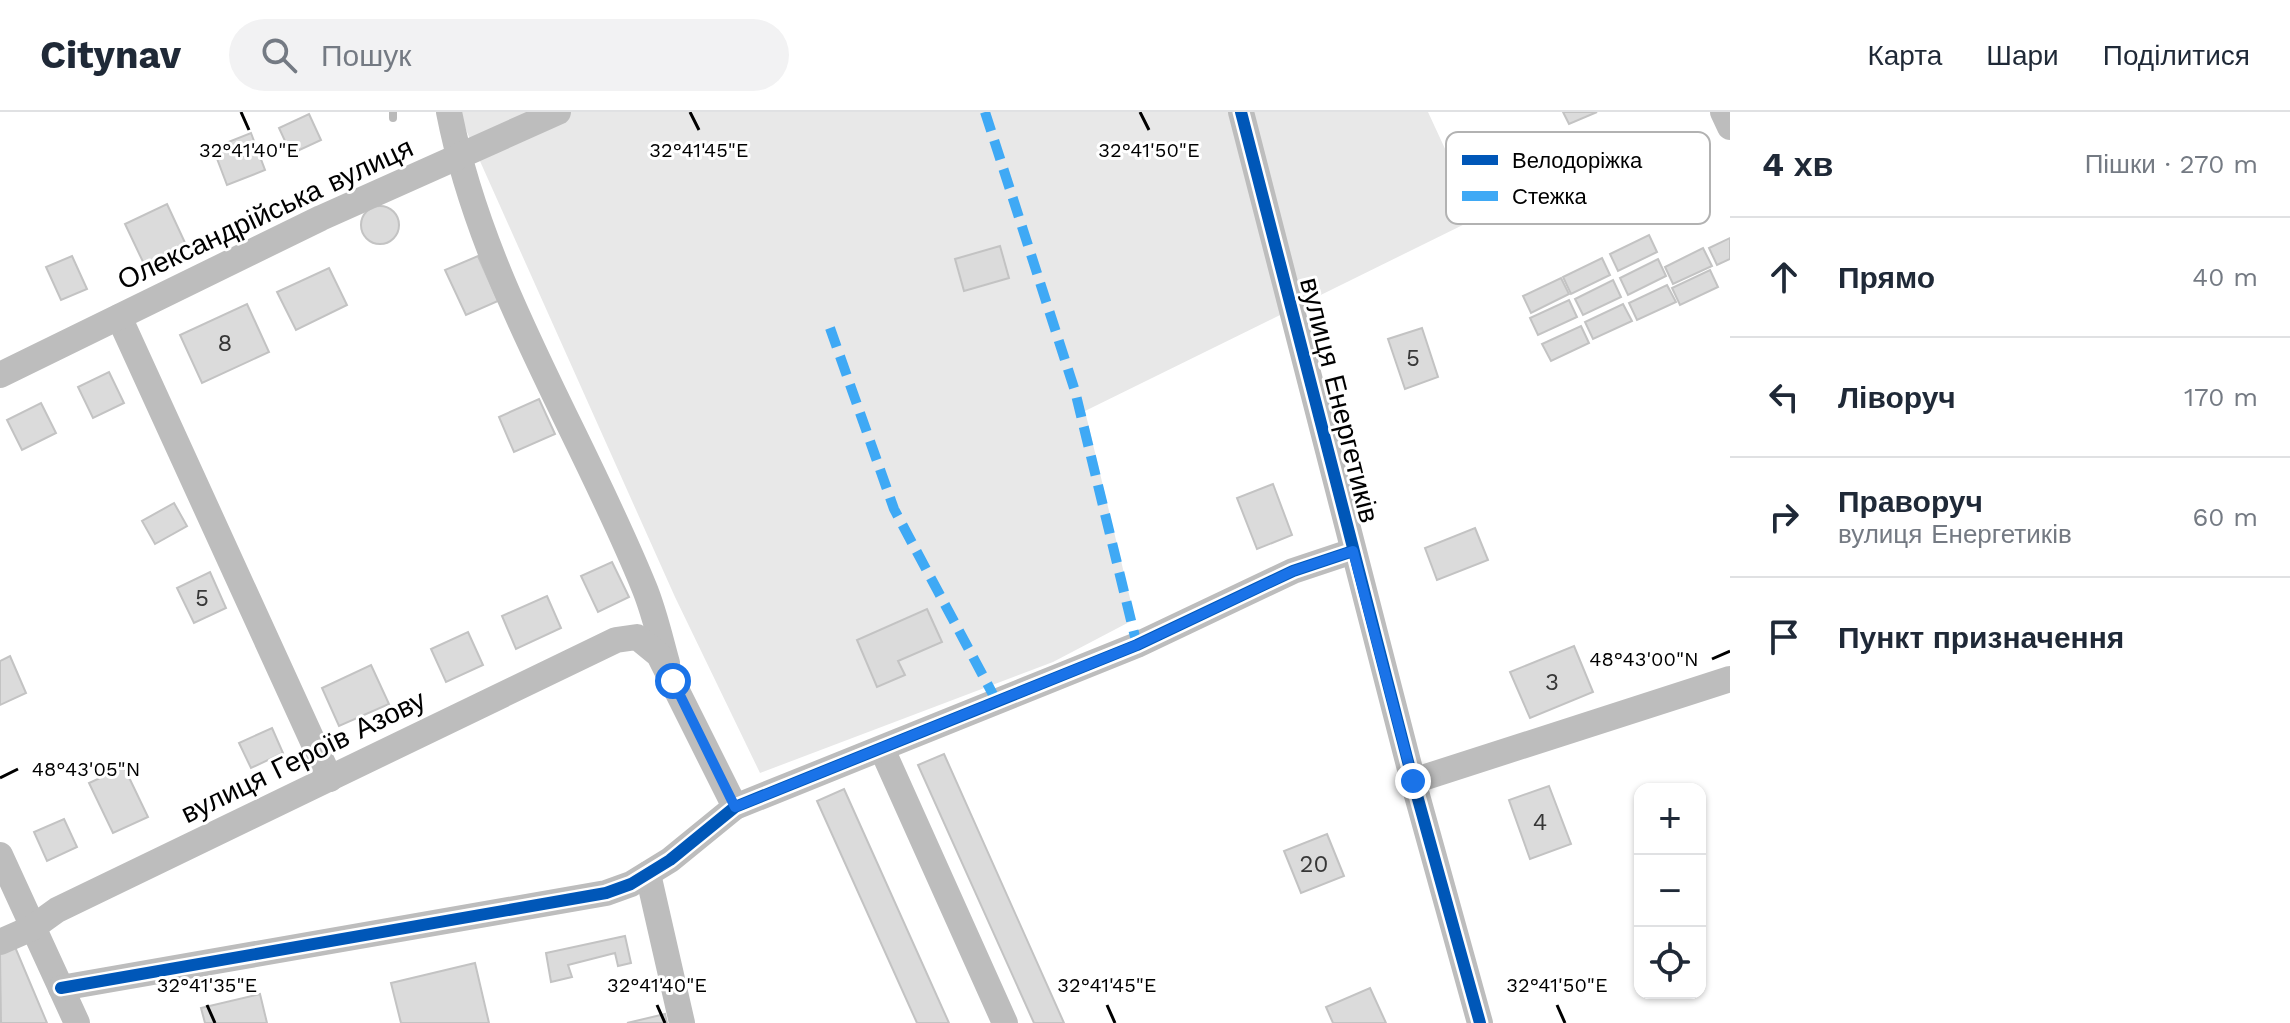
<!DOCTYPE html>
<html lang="uk">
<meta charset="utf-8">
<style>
:root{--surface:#fff;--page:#f2f2f3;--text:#1f2937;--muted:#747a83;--line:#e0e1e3}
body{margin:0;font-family:"Work Sans",sans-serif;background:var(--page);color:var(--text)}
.controls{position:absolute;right:24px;bottom:24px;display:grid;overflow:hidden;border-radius:16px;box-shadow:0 2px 6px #0004}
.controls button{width:72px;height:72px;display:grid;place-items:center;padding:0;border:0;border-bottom:2px solid var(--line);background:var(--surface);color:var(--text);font:40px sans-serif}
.stop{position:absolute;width:24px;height:24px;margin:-18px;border:6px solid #1a73e8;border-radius:50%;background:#fff}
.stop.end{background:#1a73e8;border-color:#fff;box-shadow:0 2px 8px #0008}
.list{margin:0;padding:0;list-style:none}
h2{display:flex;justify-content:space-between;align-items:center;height:104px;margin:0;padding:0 32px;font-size:34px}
h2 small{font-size:26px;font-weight:400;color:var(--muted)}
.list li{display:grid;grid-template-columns:52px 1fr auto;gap:24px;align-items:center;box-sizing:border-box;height:120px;padding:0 32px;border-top:2px solid var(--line)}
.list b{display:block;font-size:30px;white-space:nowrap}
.list p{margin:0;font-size:26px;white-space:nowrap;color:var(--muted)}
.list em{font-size:26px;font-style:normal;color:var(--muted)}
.icon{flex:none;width:44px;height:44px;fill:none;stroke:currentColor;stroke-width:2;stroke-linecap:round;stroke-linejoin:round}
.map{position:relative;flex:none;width:1730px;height:911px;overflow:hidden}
header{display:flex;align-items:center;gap:48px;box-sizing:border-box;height:112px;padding:0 40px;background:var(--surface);border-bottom:2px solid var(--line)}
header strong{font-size:38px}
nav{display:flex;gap:44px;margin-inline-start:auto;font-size:28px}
.search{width:560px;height:72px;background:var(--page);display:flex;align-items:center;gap:20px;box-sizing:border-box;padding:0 28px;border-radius:44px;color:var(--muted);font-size:30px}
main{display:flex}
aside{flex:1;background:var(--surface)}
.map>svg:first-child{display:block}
.green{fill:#e8e8e8}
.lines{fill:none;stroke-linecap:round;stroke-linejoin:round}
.stream{stroke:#bababa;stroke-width:8}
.building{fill:#dbdbdb;stroke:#c3c3c3;stroke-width:2}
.minor{stroke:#bdbdbd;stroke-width:26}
.quiet{stroke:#3fa9f5;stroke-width:10;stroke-dasharray:20 10;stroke-linecap:butt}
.cycleway-casing{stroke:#fff;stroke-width:17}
.cycleway{stroke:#0057b8;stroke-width:12}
.route{stroke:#1a73e8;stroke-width:10}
.ticks{fill:none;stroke:#000;stroke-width:3}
.labels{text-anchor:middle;stroke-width:6;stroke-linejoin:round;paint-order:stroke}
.number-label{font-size:24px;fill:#373737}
.street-label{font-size:28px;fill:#000;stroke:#fff}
.key{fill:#fff;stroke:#b2b2b2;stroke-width:2}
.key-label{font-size:22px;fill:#000}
.ticks-label{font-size:20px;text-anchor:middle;fill:#000;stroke:#fff;stroke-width:6;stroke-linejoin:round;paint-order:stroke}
</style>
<header>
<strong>Citynav</strong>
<div class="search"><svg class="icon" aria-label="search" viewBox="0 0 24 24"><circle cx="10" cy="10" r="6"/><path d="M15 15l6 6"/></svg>Пошук</div>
<nav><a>Карта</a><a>Шари</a><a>Поділитися</a></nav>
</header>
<main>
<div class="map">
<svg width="1730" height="911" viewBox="0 0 1730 911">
<rect width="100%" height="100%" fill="#fff"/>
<polygon class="green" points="458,0 1428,0 1477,106 1085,299 1135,507 1053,550 760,661 675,485"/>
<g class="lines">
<polyline class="stream" points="393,6 393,0"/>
</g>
<g class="building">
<polygon points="1563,0 1597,0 1569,12"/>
<polygon points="309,2 321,28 291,42 279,16"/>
<polygon points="251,21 265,58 227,73 213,36"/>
<polygon points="167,92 187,135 145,154 125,112"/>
<circle cx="380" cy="113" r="19"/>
<polygon points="1649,123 1657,140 1618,159 1610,142"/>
<polygon points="1730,126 1730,147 1717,153 1709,136"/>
<polygon points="1000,134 1009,166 964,179 955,147"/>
<polygon points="1703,136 1712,154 1673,172 1665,155"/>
<polygon points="72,144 87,177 61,188 46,155"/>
<polygon points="478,144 498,189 466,203 445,158"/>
<polygon points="1602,146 1610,163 1571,182 1563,165"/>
<polygon points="1658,147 1666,164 1628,183 1620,166"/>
<polygon points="329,156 347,193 296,218 277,180"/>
<polygon points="1710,158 1718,175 1680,193 1672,176"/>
<polygon points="1561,166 1569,182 1531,201 1523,184"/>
<polygon points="1613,168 1621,185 1583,203 1575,187"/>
<polygon points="1667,173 1676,190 1637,208 1629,191"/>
<polygon points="1569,188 1577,205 1538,223 1530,206"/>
<polygon points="247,192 269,240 202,271 180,223"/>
<polygon points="1623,192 1632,209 1593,227 1585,210"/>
<polygon points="1581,214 1589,231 1551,249 1542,232"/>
<polygon points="1422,216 1438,265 1405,277 1388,227"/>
<polygon points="109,260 124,291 93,306 78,275"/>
<polygon points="539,287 555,322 514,340 499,305"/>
<polygon points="41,291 56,321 22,338 7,308"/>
<polygon points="1273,372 1292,423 1257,437 1237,386"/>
<polygon points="174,391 187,414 155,432 142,409"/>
<polygon points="1475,416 1488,448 1437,468 1425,436"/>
<polygon points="612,450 629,485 598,500 581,464"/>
<polygon points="210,460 226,496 194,511 177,476"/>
<polygon points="547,484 561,516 516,537 502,504"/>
<polygon points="927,497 942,530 898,549 905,563 877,575 857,528"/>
<polygon points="468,520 483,553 446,570 431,537"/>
<polygon points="1574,534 1593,580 1530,606 1510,560"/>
<polygon points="10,544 26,581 0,593 0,549"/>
<polygon points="371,553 389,592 339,614 322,576"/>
<polygon points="272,616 283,641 251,656 239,631"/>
<polygon points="944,642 1064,911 1034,911 918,653"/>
<polygon points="124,655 148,705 113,721 89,671"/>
<polygon points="1549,674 1571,732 1530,747 1509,688"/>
<polygon points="844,677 949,911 917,911 817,689"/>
<polygon points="64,707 77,735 47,749 34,720"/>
<polygon points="1327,722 1344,764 1301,781 1284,739"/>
<polygon points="625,824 631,851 618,854 615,841 568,853 572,865 551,870 546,841"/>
<polygon points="15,835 47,911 1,911 0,842"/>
<polygon points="475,851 489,911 401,911 391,871"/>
<polygon points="1370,876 1386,911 1333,911 1326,895"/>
<polygon points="260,882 267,911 205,911 201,896"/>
<polygon points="665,902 667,911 627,911"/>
</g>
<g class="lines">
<g class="minor">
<path d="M449 0C482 169 580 317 644 475 654 499 660 526 667 551"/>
<polyline points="1241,0 1413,669 1480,911"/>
<polyline points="1723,0 1730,15"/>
<polyline points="119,205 330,667"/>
<polyline points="0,263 321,106 558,0"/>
<polyline points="882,637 1005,911"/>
<polyline points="1413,669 1730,567"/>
<polyline points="0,743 77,911"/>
<polyline points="648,762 682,911"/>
<polyline points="0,830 32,816 57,798 616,528 637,525 659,543 735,695"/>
<polyline points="61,876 606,781 631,772 670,748 735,695 1137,533 1293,459 1353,439"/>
</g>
<g class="quiet">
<polyline points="985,0 1075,279 1137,533"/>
<polyline points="830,216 894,397 997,590"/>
</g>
<defs>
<g id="cycleway">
<polyline points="1241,0 1413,669 1480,911"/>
<polyline points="61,876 606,781 631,772 670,748 735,695 1137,533 1293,459 1353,439"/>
</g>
</defs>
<use href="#cycleway" class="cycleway-casing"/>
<use href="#cycleway" class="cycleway"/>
</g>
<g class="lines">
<polyline class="route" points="673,569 735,695 1137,533 1293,459 1353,439 1413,669"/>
</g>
<path class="ticks" d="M241 0 249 18M690 0 699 18M1140 0 1149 18M1712 547 1730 539M0 666 18 657M207 893 215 911M657 893 665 911M1107 893 1115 911M1557 893 1565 911"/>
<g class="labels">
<g class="number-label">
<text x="225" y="239">8</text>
<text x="1413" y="254">5</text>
<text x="202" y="494">5</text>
<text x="1552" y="578">3</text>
<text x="1540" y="718">4</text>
<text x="1314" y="760">20</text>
</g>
<g class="street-label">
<text transform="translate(265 101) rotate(-25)" y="10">Олександрійська вулиця</text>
<text transform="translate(1340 288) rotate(76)" y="10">вулиця Енергетиків</text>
<text transform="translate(303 644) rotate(-26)" y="10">вулиця Героїв Азову</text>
</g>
</g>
<rect x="1446" y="20" width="264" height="92" rx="12" class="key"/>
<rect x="1462" y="43" width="36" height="10" fill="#0057b8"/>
<rect x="1462" y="79" width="36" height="10" fill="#3fa9f5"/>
<g class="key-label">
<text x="1512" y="56">Велодоріжка</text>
<text x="1512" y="92">Стежка</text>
</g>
<g class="ticks-label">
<text x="249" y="45">32°41'40"E</text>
<text x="699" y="45">32°41'45"E</text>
<text x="1149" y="45">32°41'50"E</text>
<text x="1644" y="554">48°43'00"N</text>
<text x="86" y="664">48°43'05"N</text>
<text x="207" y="880">32°41'35"E</text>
<text x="657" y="880">32°41'40"E</text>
<text x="1107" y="880">32°41'45"E</text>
<text x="1557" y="880">32°41'50"E</text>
</g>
</svg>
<div class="controls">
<button>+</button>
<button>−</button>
<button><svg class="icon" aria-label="locate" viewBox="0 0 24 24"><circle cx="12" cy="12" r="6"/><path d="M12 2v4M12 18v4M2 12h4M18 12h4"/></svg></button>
</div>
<div class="stop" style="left:673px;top:569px"></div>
<div class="stop end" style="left:1413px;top:669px"></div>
</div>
<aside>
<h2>4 хв<small>Пішки · 270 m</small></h2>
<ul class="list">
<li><svg class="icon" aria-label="ahead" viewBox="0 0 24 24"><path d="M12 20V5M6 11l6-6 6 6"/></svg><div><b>Прямо</b></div><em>40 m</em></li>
<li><svg class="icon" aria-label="left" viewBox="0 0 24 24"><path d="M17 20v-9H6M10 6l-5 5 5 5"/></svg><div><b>Ліворуч</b></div><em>170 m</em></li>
<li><svg class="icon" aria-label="right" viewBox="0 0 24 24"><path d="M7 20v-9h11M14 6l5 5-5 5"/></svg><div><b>Праворуч</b><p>вулиця Енергетиків</p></div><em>60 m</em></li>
<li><svg class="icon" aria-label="arrive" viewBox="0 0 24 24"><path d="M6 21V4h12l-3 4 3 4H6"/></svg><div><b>Пункт призначення</b></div></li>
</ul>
</aside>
</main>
